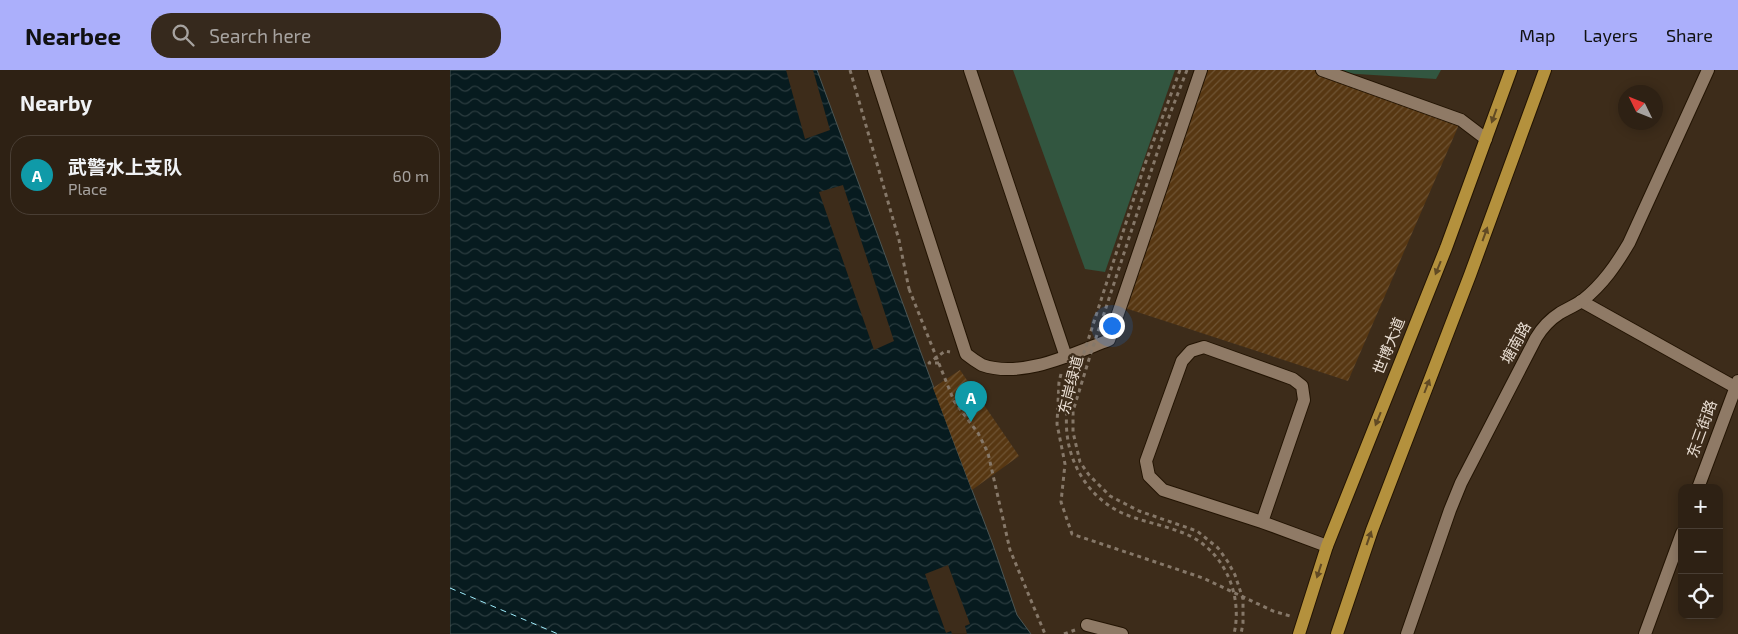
<!DOCTYPE html>
<meta charset="utf-8">
<style>
:root{--surface:#2e2114;--page:#36291d;--text:#f1f3f6;--muted:#a7a3a0;--line:#493e34;--accent:#abaffb}
body{margin:0;font-family:"Exo 2","Noto Sans SC",sans-serif;background:var(--page);color:var(--text)}
.controls{position:absolute;right:15px;bottom:15px;display:grid;overflow:hidden;border-radius:10px;box-shadow:0 2px 12px #0003}
.controls button{width:45px;height:45px;display:grid;place-items:center;padding:0;border:0;border-bottom:1px solid var(--line);background:var(--surface);color:var(--text);font:25px sans-serif}
.compass{position:absolute;left:1168px;top:15px;width:45px;height:45px;border-radius:50%;background:var(--surface);box-shadow:0 2px 12px #0003;rotate:313deg}
.you{position:absolute;left:661px;top:255px;width:18px;height:18px;margin:-12px;border:4px solid #fff;border-radius:50%;background:#1a73e8;box-shadow:0 0 0 8px #1a73e833}
.badge{display:grid;place-items:center;width:32px;height:32px;border-radius:50%;background:var(--accent);color:#fff;font-size:16px;font-weight:700}
.pin{position:absolute;translate:-50% -41px;filter:drop-shadow(0 1px 2px #0008)}
.pin::after{content:'';position:absolute;top:26px;width:18px;height:15px;background:inherit;clip-path:polygon(0 0,100% 0,50% 100%)}
.list{margin:0;padding:0;list-style:none}
h2{display:flex;justify-content:space-between;align-items:center;height:65px;margin:0;padding:0 20px;font-size:21px}
h2 small{font-size:16px;font-weight:400;color:var(--muted)}
.list li{display:grid;grid-template-columns:32px 1fr auto;gap:15px;align-items:center;box-sizing:border-box;height:80px;margin:0 10px 10px;padding:0 10px;border:1px solid var(--line);border-radius:20px}
.list b{display:block;font-size:19px;white-space:nowrap}
.list p{margin:0;font-size:16px;white-space:nowrap;color:var(--muted)}
.list em{font-size:16px;font-style:normal;color:var(--muted)}
.icon{flex:none;width:28px;height:28px;fill:none;stroke:currentColor;stroke-width:2;stroke-linecap:round;stroke-linejoin:round}
.map{position:relative;flex:none;width:1288px;height:564px;overflow:hidden}
header{display:flex;align-items:center;gap:30px;box-sizing:border-box;height:70px;padding:0 25px;background:var(--accent);color:#111}
header strong{font-size:24px}
nav{display:flex;gap:28px;margin-inline-start:auto;font-size:18px}
.search{width:350px;height:45px;background:var(--page);display:flex;align-items:center;gap:12px;box-sizing:border-box;padding:0 18px;border-radius:20px;color:var(--muted);font-size:19px}
main{display:flex}
aside{flex:1;background:var(--surface)}
.map>svg:first-child{display:block}
.park{fill:#325640}
.water{fill:url(#water-waves);stroke:#4b5655}
.pier{fill:#3d2c1a}
.lines{fill:none;stroke-linecap:round;stroke-linejoin:round}
.ferry{stroke:#a0eefe;stroke-width:1;stroke-dasharray:6 5;stroke-linecap:butt}
.building{fill:url(#building-hatch)}
.minor-casing{stroke:#231403;stroke-width:14}
.major-casing{stroke:#231403;stroke-width:14}
.path{stroke:#867869;stroke-width:3;stroke-dasharray:4 4;stroke-linecap:butt}
.minor{stroke:#8f7a66;stroke-width:12}
.major{stroke:#b4913d;stroke-width:12}
.path-bridge{stroke:#867869;stroke-width:3;stroke-dasharray:4 4;stroke-linecap:butt}
.oneway{fill:#614a24}
.labels{text-anchor:middle;stroke-width:4.5;stroke-linejoin:round;paint-order:stroke}
.street-label{font-size:15px;fill:#e9ded3;stroke:#3d2c1a}
</style>
<header>
<strong>Nearbee</strong>
<div class="search"><svg class="icon" aria-label="search" viewBox="0 0 24 24"><circle cx="10" cy="10" r="6"/><path d="M15 15l6 6"/></svg>Search here</div>
<nav><a>Map</a><a>Layers</a><a>Share</a></nav>
</header>
<main>
<aside>
<h2>Nearby<small></small></h2>
<ul class="list">
<li><span class="badge" style="background:#0f9aa8">A</span><div><b>武警水上支队</b><p>Place</p></div><em>60 m</em></li>
</ul>
</aside>
<div class="map">
<svg width="1288" height="564" viewBox="0 0 1288 564">
<defs>
<pattern id="water-waves" width="16" height="10" patternUnits="userSpaceOnUse" patternTransform="scale(1.25)"><rect width="16" height="10" fill="#071b1f"/><path d="M0 5q4-4 8 0t8 0" fill="none" stroke="#2b3c3f"/></pattern>
<pattern id="building-hatch" width="6" height="6" patternUnits="userSpaceOnUse" patternTransform="scale(1.25)"><rect width="6" height="6" fill="#573712"/><path d="M-1 1l2-2M0 6l6-6M5 7l2-2" fill="none" stroke="#6f5434"/></pattern>
</defs>
<rect width="100%" height="100%" fill="#3d2c1a"/>
<g class="park">
<polygon points="563,0 725,0 655,202 635,199"/>
<polygon points="871,0 991,0 986,9 876,2"/>
</g>
<polygon class="water" points="0,0 367,0 506,378 543,475 567,545 581,564 0,564"/>
<g class="pier">
<polygon points="336,0 363,0 380,60 355,69"/>
<polygon points="393,115 444,271 424,280 369,122"/>
<polygon points="498,495 520,554 515,556 517,564 502,564 501,561 496,563 475,504"/>
</g>
<g class="lines">
<polyline class="ferry" points="0,518 108,564"/>
</g>
<g class="building">
<polygon points="751,0 871,0 1011,50 898,311 672,237"/>
<polygon points="510,300 569,386 522,420 483,318"/>
</g>
<g class="lines">
<defs>
<g id="minor">
<path d="M424 0 516 284C521 288 527 292 532 295 572 309 622 284 659 270L751 0"/>
<polyline points="520,0 616,287"/>
<polyline points="872,0 1011,50 1036,69"/>
<polyline points="1131,231 1285,317"/>
<polyline points="1248,418 1288,311"/>
<polyline points="812,452 854,330 852,316 843,309 754,277 741,281 732,291 696,391 699,406 713,420 812,452 877,476"/>
<polyline points="637,555 672,564"/>
<path d="M957 564 1000 440 1011 413 1086 268C1092 258 1099 250 1110 243 1117 239 1126 235 1133 230 1153 214 1166 195 1179 173L1258 0"/>
<polyline points="1195,564 1232,463"/>
</g>
<g id="major">
<polyline points="849,564 877,476 996,178 1061,0"/>
<polyline points="887,564 922,460 1020,205 1095,0"/>
</g>
</defs>
<use href="#minor" class="minor-casing"/>
<use href="#major" class="major-casing"/>
<g class="path">
<polyline points="400,0 449,170 459,219"/>
<polyline points="489,293 479,293 495,281 500,282"/>
<polyline points="611,304 609,312 607,354 615,394 611,432 622,464 753,508 823,541 840,546"/>
<polyline points="614,564 625,560"/>
</g>
<use href="#minor" class="minor"/>
<use href="#major" class="major"/>
<g class="path-bridge">
<path d="M730 0 695 94 619 329C609 373 628 421 670 442 691 452 716 455 738 465 775 482 793 526 784 564"/>
<polyline points="737,0 720,44 640,286 623,341 623,362 630,392 639,405 660,426 689,441 747,461 768,478 778,492 785,505 793,529 793,553 791,564"/>
<polyline points="459,219 504,331 528,363 538,383 560,480 595,564"/>
</g>
</g>
<defs><path id="oneway-solid" d="M-6-.8H1V-3.2L6.5 0L1 3.2V.8H-6Z" transform="scale(1.25)"/></defs>
<g class="oneway">
<use href="#oneway-solid" transform="translate(1044 46) rotate(110)"/>
<use href="#oneway-solid" transform="translate(1035 164) rotate(-70)"/>
<use href="#oneway-solid" transform="translate(988 198) rotate(112)"/>
<use href="#oneway-solid" transform="translate(977 316) rotate(-69)"/>
<use href="#oneway-solid" transform="translate(928 349) rotate(112)"/>
<use href="#oneway-solid" transform="translate(919 468) rotate(-71)"/>
<use href="#oneway-solid" transform="translate(869 501) rotate(108)"/>
</g>
<g class="labels">
<g class="street-label">
<text transform="translate(1066 273) rotate(-61)" y="5">塘南路</text>
<text transform="translate(939 276) rotate(-68)" y="5">世博大道</text>
<text transform="translate(621 315) rotate(-76)" y="5">东岸绿道</text>
<text transform="translate(1252 359) rotate(-70)" y="5">东三街路</text>
</g>
</g>
</svg>
<div class="controls">
<button>+</button>
<button>−</button>
<button><svg class="icon" aria-label="locate" viewBox="0 0 24 24"><circle cx="12" cy="12" r="6"/><path d="M12 2v4M12 18v4M2 12h4M18 12h4"/></svg></button>
</div>
<svg class="compass" viewBox="-18 -18 36 36"><path d="M0-13l5 13h-10z" fill="#e53935"/><path d="M0 13l5-13h-10z" fill="#a7a3a0"/></svg>
<div class="you"></div>
<div class="pin badge" style="left:521px;top:352px;background:#0f9aa8">A</div>
</div>
</main>
